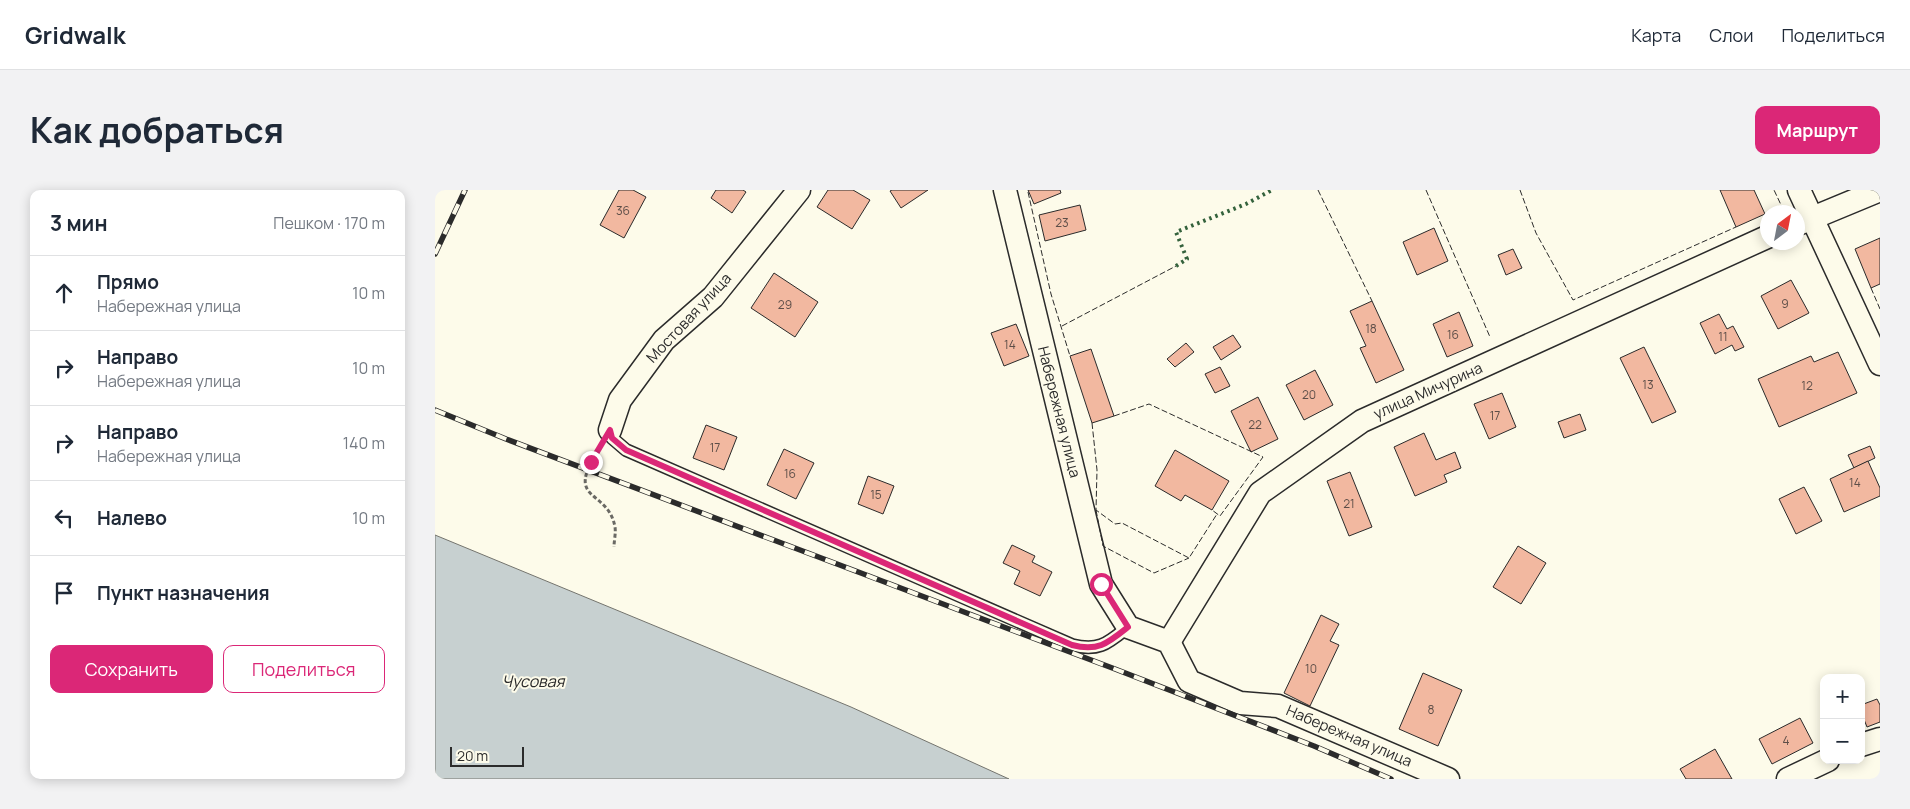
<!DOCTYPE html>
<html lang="ru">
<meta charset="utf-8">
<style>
:root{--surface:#fff;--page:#f2f2f3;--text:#1f2937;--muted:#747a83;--line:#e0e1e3;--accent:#db2777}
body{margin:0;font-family:Manrope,sans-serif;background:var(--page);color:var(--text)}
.controls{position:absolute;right:15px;bottom:15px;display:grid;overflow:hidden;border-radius:10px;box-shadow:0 2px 12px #0003}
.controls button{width:45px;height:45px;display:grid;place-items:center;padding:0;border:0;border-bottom:1px solid var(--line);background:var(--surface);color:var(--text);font:25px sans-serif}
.compass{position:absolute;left:1325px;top:15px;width:45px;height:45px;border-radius:50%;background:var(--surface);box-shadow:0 2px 12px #0003;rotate:32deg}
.scale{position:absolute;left:15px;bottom:12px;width:74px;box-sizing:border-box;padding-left:5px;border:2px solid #2b2b2b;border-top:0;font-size:14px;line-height:18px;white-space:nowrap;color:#2b2b2b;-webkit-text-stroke:4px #fdfbea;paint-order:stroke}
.stop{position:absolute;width:15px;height:15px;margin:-11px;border:4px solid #db2777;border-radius:50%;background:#fff}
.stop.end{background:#db2777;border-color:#fff;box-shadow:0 1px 5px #0008}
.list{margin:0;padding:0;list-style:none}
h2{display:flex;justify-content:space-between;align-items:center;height:65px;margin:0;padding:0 20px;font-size:21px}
h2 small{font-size:16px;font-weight:400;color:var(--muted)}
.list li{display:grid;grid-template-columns:32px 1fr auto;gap:15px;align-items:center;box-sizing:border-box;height:75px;padding:0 20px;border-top:1px solid var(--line)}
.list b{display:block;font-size:19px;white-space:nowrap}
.list p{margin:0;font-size:16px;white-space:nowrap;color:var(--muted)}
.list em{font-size:16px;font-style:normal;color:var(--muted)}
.actions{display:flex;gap:10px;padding:15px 20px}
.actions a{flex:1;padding:11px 0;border:1px solid var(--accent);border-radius:10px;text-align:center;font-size:18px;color:var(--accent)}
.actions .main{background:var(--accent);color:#fff}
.icon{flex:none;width:28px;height:28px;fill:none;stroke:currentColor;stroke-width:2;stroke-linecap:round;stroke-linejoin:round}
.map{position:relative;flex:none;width:1445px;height:589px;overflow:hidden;border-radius:10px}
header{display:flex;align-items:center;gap:30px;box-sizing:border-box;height:70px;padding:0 25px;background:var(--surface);border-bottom:1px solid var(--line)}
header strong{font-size:24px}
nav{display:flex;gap:28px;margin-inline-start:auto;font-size:18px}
.intro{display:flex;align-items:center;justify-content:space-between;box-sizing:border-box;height:120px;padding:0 30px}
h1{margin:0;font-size:35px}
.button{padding:12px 22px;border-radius:10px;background:var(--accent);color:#fff;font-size:18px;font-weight:700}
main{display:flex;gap:30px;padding:0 30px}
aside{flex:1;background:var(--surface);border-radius:10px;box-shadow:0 2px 12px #0003}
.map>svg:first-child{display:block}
.water{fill:#c7d0d0;stroke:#74746e}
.building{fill:#f2b8a0;stroke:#2b2b2b}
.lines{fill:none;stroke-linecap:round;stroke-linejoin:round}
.lane-casing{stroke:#2b2b2b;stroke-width:14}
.street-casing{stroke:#2b2b2b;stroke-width:25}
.path{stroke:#6a6964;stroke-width:3;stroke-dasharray:4 2.5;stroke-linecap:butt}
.lane{stroke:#fdfbea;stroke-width:11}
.street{stroke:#fdfbea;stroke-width:22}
.rail-casing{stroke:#2b2b2b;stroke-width:5.5}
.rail{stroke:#fdfbea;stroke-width:4;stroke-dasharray:11;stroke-linecap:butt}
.hedge{stroke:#34623c;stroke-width:4;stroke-dasharray:2.5 4;stroke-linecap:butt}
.fence{stroke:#2b2b2b;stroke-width:1;stroke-dasharray:6 2.5;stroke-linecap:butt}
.route{stroke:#db2777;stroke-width:6}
.labels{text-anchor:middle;stroke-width:4;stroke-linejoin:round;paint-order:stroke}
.number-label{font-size:12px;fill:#5d4e48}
.street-label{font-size:15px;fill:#2b2b2b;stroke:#fdfbea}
.water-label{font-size:16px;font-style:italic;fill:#2b2b2b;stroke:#fdfbea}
</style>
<header>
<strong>Gridwalk</strong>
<nav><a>Карта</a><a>Слои</a><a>Поделиться</a></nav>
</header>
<div class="intro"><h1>Как добраться</h1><a class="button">Маршрут</a></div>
<main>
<aside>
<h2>3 мин<small>Пешком · 170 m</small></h2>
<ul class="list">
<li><svg class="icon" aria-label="ahead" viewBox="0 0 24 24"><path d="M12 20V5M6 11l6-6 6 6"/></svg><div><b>Прямо</b><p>Набережная улица</p></div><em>10 m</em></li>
<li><svg class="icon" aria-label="right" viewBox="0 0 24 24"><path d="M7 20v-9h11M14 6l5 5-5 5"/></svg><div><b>Направо</b><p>Набережная улица</p></div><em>10 m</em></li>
<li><svg class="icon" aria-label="right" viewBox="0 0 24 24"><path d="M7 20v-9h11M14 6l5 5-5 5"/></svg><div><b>Направо</b><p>Набережная улица</p></div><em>140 m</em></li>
<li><svg class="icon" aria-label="left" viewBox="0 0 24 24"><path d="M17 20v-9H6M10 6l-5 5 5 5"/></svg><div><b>Налево</b></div><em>10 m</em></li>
<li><svg class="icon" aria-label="arrive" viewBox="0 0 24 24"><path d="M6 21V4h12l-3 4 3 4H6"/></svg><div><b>Пункт назначения</b></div></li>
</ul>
<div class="actions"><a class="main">Сохранить</a><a>Поделиться</a></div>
</aside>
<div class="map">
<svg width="1445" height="589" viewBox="0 0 1445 589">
<rect width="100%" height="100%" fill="#fdfbea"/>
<polygon class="water" points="0,345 416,517 574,589 0,589"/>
<g class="building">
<polygon points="184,0 198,0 211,7 189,48 165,35"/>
<polygon points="281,0 308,0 311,2 297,23 276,8"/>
<polygon points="393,0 418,0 435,10 417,39 382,17"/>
<polygon points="457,0 493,0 466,18 455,1"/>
<polygon points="593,0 625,0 626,3 599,14"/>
<polygon points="1285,0 1319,0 1330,24 1301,37"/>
<polygon points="645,15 651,40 610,51 604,25"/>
<polygon points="999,38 1013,71 982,85 968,52"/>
<polygon points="1445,48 1445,94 1436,98 1420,59"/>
<polygon points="1078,59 1087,78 1071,85 1063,65"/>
<polygon points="339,83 383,112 360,147 316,118"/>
<polygon points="1356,90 1374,123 1343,139 1326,106"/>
<polygon points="937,111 969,180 941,193 925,158 931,156 915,121"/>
<polygon points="1024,122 1038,156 1012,167 998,134"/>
<polygon points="1284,124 1292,139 1298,136 1309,157 1300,161 1297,155 1280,164 1265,133"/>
<polygon points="581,134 594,166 569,176 556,143"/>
<polygon points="798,145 806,157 786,170 778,157"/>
<polygon points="751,153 759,162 740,177 732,169"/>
<polygon points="1209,157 1241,222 1217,233 1185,168"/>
<polygon points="656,159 679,226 657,233 635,166"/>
<polygon points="1403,162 1422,203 1344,237 1323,189 1376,166 1379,172"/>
<polygon points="785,177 795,196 780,203 770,184"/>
<polygon points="880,180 898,215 869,230 851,195"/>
<polygon points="1067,203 1081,237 1054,249 1039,214"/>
<polygon points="823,207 843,249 816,262 796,221"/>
<polygon points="1145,224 1151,240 1129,248 1123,232"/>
<polygon points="271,235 302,247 289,280 258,268"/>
<polygon points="989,243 1001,270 1020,262 1026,278 1009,285 1012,292 980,306 959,257"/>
<polygon points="1435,256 1440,268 1419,278 1413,265"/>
<polygon points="349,259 379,273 361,309 332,295"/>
<polygon points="740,260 794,291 777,320 750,305 746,311 720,296"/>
<polygon points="1433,271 1445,298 1445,306 1409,322 1395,289"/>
<polygon points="915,282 937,337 914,346 892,291"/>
<polygon points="433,286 459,296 448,324 423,314"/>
<polygon points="1369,297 1387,331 1361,344 1344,309"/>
<polygon points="577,355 600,366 597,372 617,382 605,406 579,394 585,381 568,373"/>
<polygon points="1083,356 1111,373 1086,414 1058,397"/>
<polygon points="886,425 904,434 895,451 904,455 875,516 849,503"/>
<polygon points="988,483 1027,500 1003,556 964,539"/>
<polygon points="1442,509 1445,515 1445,532 1432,537 1426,522 1426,515"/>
<polygon points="1365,528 1378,553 1337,574 1324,549"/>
<polygon points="1280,559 1297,589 1251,589 1245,579"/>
</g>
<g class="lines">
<defs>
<path id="lane" d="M175 240 177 248 191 260 637 455C664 462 673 453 693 437"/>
<g id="street">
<polyline points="570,0 666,394 693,437 734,452 754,491 805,513 843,516 1013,589"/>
<polyline points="1364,0 1445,174"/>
<polyline points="1363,34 1445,0"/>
<polyline points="175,240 185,210 229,150 278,107 364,0"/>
<polyline points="734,452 825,303 927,231 1332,47"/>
<polyline points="1426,555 1445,549"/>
<polyline points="1353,589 1393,570"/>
</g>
</defs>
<use href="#lane" class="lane-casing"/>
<use href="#street" class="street-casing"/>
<path class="path" d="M164 260C128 313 173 298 180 337 181 343 179 351 179 357"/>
<use href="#lane" class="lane"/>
<use href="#street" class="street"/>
<defs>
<g id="rail">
<polyline points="0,64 30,0"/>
<polyline points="0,220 71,249 680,479 879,556 956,589"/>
</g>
</defs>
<use href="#rail" class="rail-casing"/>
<use href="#rail" class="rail"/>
<polyline class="hedge" points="741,76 752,69 741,42 811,14 837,0"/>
<g class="fence">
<polyline points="883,0 937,111"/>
<polyline points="991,0 1055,147"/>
<polyline points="1085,0 1101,43 1138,110 1301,37"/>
<polyline points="593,2 616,104 635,166"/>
<polyline points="1335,22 1347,17 1339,0"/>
<polyline points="1436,98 1445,119"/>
<polyline points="627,136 741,76"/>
<polyline points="679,226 714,214 828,267 785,326 777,320"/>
<polyline points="657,233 662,280 661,320 680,334 687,333 754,368 782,324"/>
<polyline points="661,320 668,356 719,383 754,368"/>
</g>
</g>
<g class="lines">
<path class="route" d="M156 272 175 240 177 248 191 260 637 455C663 462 673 453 693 437L666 394"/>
</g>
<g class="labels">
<g class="number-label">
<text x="188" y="25">36</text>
<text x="627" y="37">23</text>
<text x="1350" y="118">9</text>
<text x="350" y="119">29</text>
<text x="936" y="143">18</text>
<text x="1018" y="149">16</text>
<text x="1288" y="151">11</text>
<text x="575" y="159">14</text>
<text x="1213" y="199">13</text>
<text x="1372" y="200">12</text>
<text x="874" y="209">20</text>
<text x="1060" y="230">17</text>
<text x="820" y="239">22</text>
<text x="280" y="262">17</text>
<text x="355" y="288">16</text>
<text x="1420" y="297">14</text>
<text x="441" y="309">15</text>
<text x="914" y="318">21</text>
<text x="876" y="483">10</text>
<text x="996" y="524">8</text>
<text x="1351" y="555">4</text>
</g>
<g class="street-label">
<text transform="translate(254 128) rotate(-47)" y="5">Мостовая улица</text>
<text transform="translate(993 201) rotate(-24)" y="5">улица Мичурина</text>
<text transform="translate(624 222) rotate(76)" y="5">Набережная улица</text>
<text transform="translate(914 546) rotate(23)" y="5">Набережная улица</text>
</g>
<g class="water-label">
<text x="98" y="497">Чусовая</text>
</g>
</g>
</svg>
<div class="controls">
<button>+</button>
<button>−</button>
</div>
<svg class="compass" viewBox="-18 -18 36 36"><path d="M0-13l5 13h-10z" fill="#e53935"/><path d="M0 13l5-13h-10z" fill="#747a83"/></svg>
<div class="scale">20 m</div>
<div class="stop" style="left:666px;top:394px"></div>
<div class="stop end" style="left:156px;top:272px"></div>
</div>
</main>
